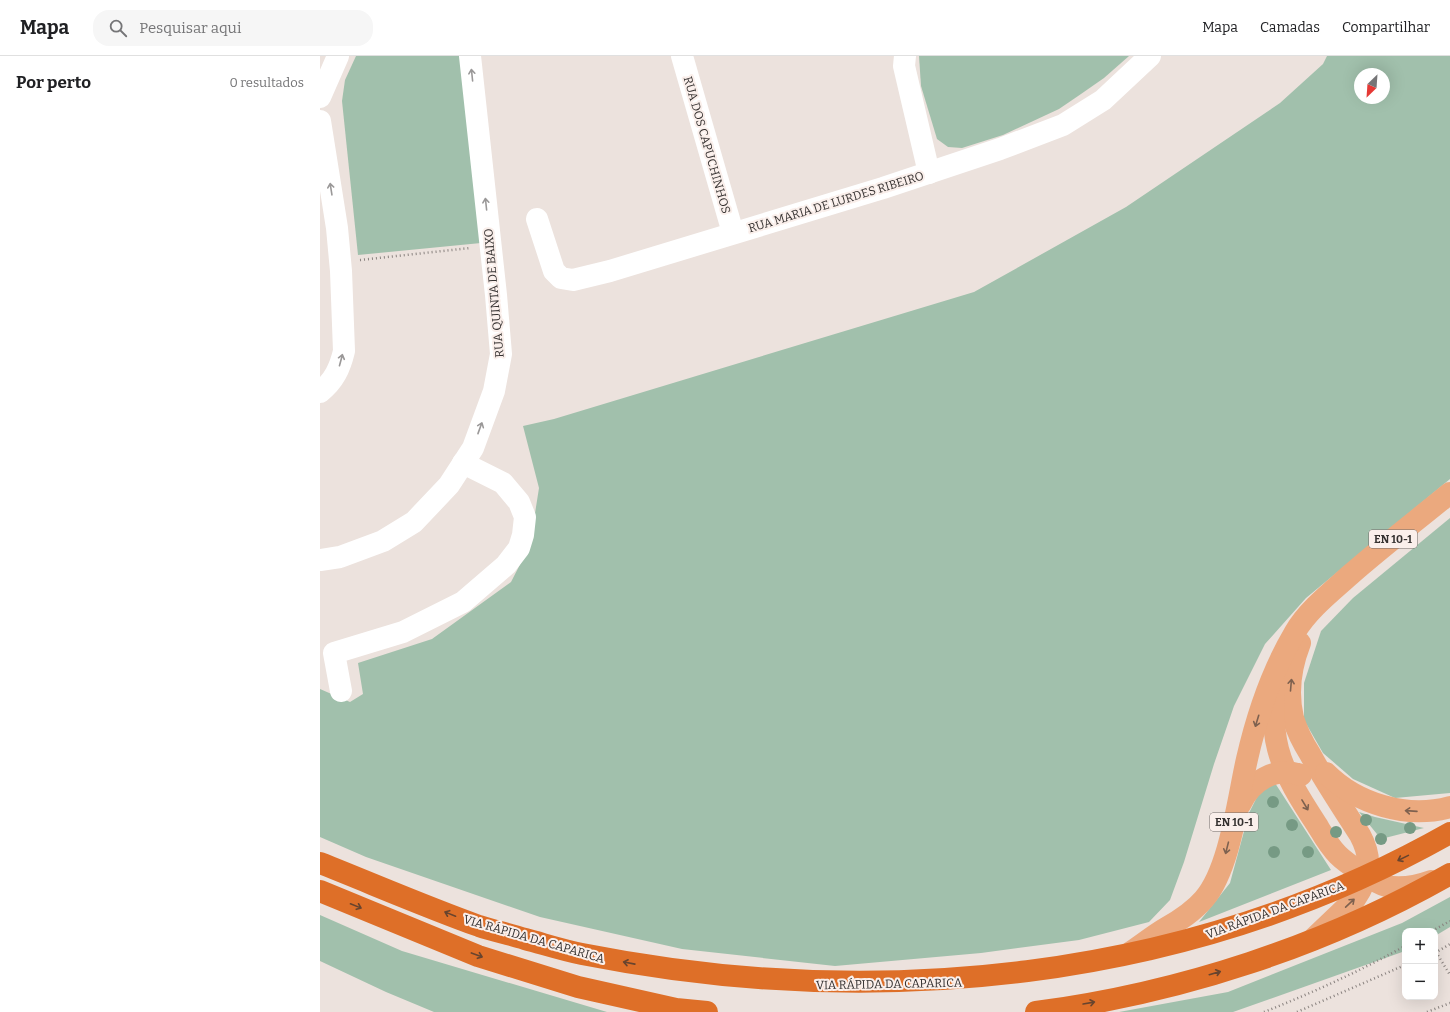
<!DOCTYPE html>
<html lang="pt">
<meta charset="utf-8">
<style>
:root{--surface:#fff;--page:#f6f6f6;--text:#202124;--muted:#757577;--line:#e0e0e0}
body{margin:0;font-family:Bitter,serif;background:var(--page);color:var(--text)}
.controls{position:absolute;right:12px;bottom:12px;display:grid;overflow:hidden;border-radius:8px;box-shadow:0 4px 16px #0002}
.controls button{width:36px;height:36px;display:grid;place-items:center;padding:0;border:0;border-bottom:1px solid var(--line);background:var(--surface);color:var(--text);font:20px sans-serif}
.compass{position:absolute;left:1034px;top:12px;width:36px;height:36px;border-radius:50%;background:var(--surface);box-shadow:0 4px 16px #0002;rotate:205deg}
.list{margin:0;padding:0;list-style:none}
h2{display:flex;justify-content:space-between;align-items:center;height:52px;margin:0;padding:0 16px;font-size:17px}
h2 small{font-size:13px;font-weight:400;color:var(--muted)}
.icon{flex:none;width:22px;height:22px;fill:none;stroke:currentColor;stroke-width:2;stroke-linecap:round;stroke-linejoin:round}
.map{position:relative;flex:none;width:1130px;height:956px;overflow:hidden}
header{display:flex;align-items:center;gap:24px;box-sizing:border-box;height:56px;padding:0 20px;background:var(--surface);border-bottom:1px solid var(--line)}
header strong{font-size:19px}
nav{display:flex;gap:22px;margin-inline-start:auto;font-size:14px}
.search{width:280px;height:36px;background:var(--page);display:flex;align-items:center;gap:10px;box-sizing:border-box;padding:0 14px;border-radius:16px;color:var(--muted);font-size:15px}
main{display:flex}
aside{flex:1;background:var(--surface)}
.map>svg:first-child{display:block}
.green{fill:#a1c0ac;fill-rule:evenodd}
.lines{fill:none;stroke-linecap:round;stroke-linejoin:round}
.path{stroke:#89827f;stroke-width:2.5;stroke-dasharray:1 3;stroke-linecap:butt}
.street{stroke:#fff;stroke-width:22}
.primary{stroke:#eba97e;stroke-width:22}
.highway{stroke:#de6f28;stroke-width:22}
.tree{fill:#769a84}
.oneway{stroke:#9a9898}
.oneway2{stroke:#7e614f}
.oneway3{stroke:#68442e}
.labels{text-anchor:middle;stroke-width:4;stroke-linejoin:round;paint-order:stroke}
.shield{fill:#faefeb;stroke:#706a68;stroke-width:1}
.shield-label{font-size:11px;font-weight:bold;fill:#353130}
.street-label{font-size:12px;fill:#353130;stroke:#faefeb}
</style>
<header>
<strong>Mapa</strong>
<div class="search"><svg class="icon" aria-label="search" viewBox="0 0 24 24"><circle cx="10" cy="10" r="6"/><path d="M15 15l6 6"/></svg>Pesquisar aqui</div>
<nav><a>Mapa</a><a>Camadas</a><a>Compartilhar</a></nav>
</header>
<main>
<aside>
<h2>Por perto<small>0 resultados</small></h2>
<ul class="list">
</ul>
</aside>
<div class="map">
<svg width="1130" height="956" viewBox="0 0 1130 956">
<rect width="100%" height="100%" fill="#ece2dd"/>
<g class="green">
<polygon points="36,0 140,0 161,187 38,199 22,45 25,24"/>
<polygon points="599,0 809,0 784,22 761,38 739,53 683,79 642,92 628,91 617,83 601,30"/>
<path d="M1007 0H1130V423L986 542 945 588 914 650 894 708 864 806 850 844 829 866 759 884 661 897 515 910 362 893 220 861 46 801 0 781V633L30 646 43 638 38 607 112 583 191 526 210 489 219 432 203 370 234 363 654 236 806 151 960 47 1003 8ZM1040 18H1064V42H1040Z"/>
<polygon points="1130,462 1130,737 1075,742 1033,723 1003,697 984,664 984,627 1001,575 1033,542"/>
<polygon points="955,727 1011,814 879,866 910,827 929,757 939,737"/>
<polygon points="1039,756 1055,761 1104,772 1061,783"/>
<polygon points="1130,841 1130,871 1115,880 1115,875 1085,875 1085,895 913,956 799,956 908,936 1082,867"/>
<polygon points="0,859 82,895 287,956 114,956 66,936 0,905"/>
</g>
<g class="lines">
<g class="path">
<polyline points="40,204 150,192"/>
<polyline points="1112,875 1130,865"/>
<polyline points="1116,896 1130,919"/>
<polyline points="1115,897 1130,888"/>
<path d="M944 956C992 937 1040 915 1085 890"/>
<polyline points="977,956 1085,909"/>
<polyline points="1107,956 1130,947"/>
</g>
<g class="street">
<polyline points="362,0 413,177"/>
<polyline points="585,0 584,10 609,117"/>
<polyline points="0,41 18,0"/>
<path d="M0 65 17 172 21 215 24 295C20 312 14 325 0 336"/>
<polyline points="217,163 234,215 241,222 253,224 290,215 563,132 680,93 743,69 783,44 830,0"/>
<polyline points="0,504 20,501 63,485 94,466 129,429 153,392 174,335 181,298 176,239 150,0"/>
<polyline points="21,635 14,597 83,576 143,546 186,509 199,492 203,479 205,461 199,446 183,427 143,407"/>
</g>
<g class="primary">
<path d="M980 587C971 610 967 637 973 662 977 675 983 687 990 698 1005 726 1023 752 1040 779 1053 803 1050 821 1035 843L992 884"/>
<path d="M954 636C953 655 953 674 958 693 965 720 982 746 997 769 1003 779 1009 790 1018 799 1026 807 1055 827 1066 830 1081 833 1097 830 1111 825"/>
<path d="M1006 717C1037 748 1087 763 1130 751"/>
<path d="M920 749C931 725 955 710 981 719"/>
<path d="M811 896C823 888 834 879 846 872 860 864 873 856 884 843 910 813 918 742 927 703 937 659 952 615 975 576 988 554 1011 536 1030 519 1062 491 1097 464 1130 437"/>
</g>
<g class="highway">
<path d="M0 807C53 828 106 851 159 870 174 875 190 878 205 883 224 888 242 894 262 898 555 956 867 926 1130 777"/>
<polyline points="0,835 158,900 258,931 356,953 387,956"/>
<path d="M716 956C860 937 1004 890 1130 818"/>
</g>
</g>
<g class="tree">
<circle cx="953" cy="746" r="6"/>
<circle cx="1046" cy="764" r="6"/>
<circle cx="972" cy="769" r="6"/>
<circle cx="1090" cy="772" r="6"/>
<circle cx="1016" cy="776" r="6"/>
<circle cx="1061" cy="783" r="6"/>
<circle cx="954" cy="796" r="6"/>
<circle cx="988" cy="796" r="6"/>
</g>
<defs><path id="oneway-shaft" d="M-6 0H5M1.5-3L5.5 0L1.5 3" fill="none" stroke-width="1.6" stroke-linecap="round" stroke-linejoin="round"/></defs>
<g class="oneway">
<use href="#oneway-shaft" transform="translate(152 19) rotate(-96)"/>
<use href="#oneway-shaft" transform="translate(11 133) rotate(-99)"/>
<use href="#oneway-shaft" transform="translate(166 148) rotate(-96)"/>
<use href="#oneway-shaft" transform="translate(21 304) rotate(-75)"/>
<use href="#oneway-shaft" transform="translate(160 372) rotate(-70)"/>
</g>
<g class="oneway2">
<use href="#oneway-shaft" transform="translate(971 629) rotate(-85)"/>
<use href="#oneway-shaft" transform="translate(937 665) rotate(107)"/>
<use href="#oneway-shaft" transform="translate(985 749) rotate(59)"/>
<use href="#oneway-shaft" transform="translate(1091 755) rotate(-176)"/>
<use href="#oneway-shaft" transform="translate(907 792) rotate(104)"/>
<use href="#oneway-shaft" transform="translate(1030 847) rotate(-43)"/>
</g>
<g class="oneway3">
<use href="#oneway-shaft" transform="translate(1083 802) rotate(154)"/>
<use href="#oneway-shaft" transform="translate(36 850) rotate(22)"/>
<use href="#oneway-shaft" transform="translate(130 858) rotate(-158)"/>
<use href="#oneway-shaft" transform="translate(157 899) rotate(20)"/>
<use href="#oneway-shaft" transform="translate(309 907) rotate(-169)"/>
<use href="#oneway-shaft" transform="translate(895 917) rotate(-16)"/>
<use href="#oneway-shaft" transform="translate(769 947) rotate(-10)"/>
</g>
<g class="labels">
<g class="shield">
<rect x="1049" y="474" width="48" height="18" rx="3"/>
<rect x="890" y="757" width="48" height="18" rx="3"/>
</g>
<g class="shield-label">
<text x="1073" y="487">EN 10-1</text>
<text x="914" y="770">EN 10-1</text>
</g>
<g class="street-label">
<text transform="translate(387 89) rotate(74)" y="4">RUA DOS CAPUCHINHOS</text>
<text transform="translate(516 146) rotate(-17)" y="4">RUA MARIA DE LURDES RIBEIRO</text>
<text transform="translate(174 237) rotate(-95)" y="4">RUA QUINTA DE BAIXO</text>
<text transform="translate(955 854) rotate(-20)" y="4">VIA RÁPIDA DA CAPARICA</text>
<text transform="translate(214 883) rotate(16)" y="4">VIA RÁPIDA DA CAPARICA</text>
<text transform="translate(569 928) rotate(-1)" y="4">VIA RÁPIDA DA CAPARICA</text>
</g>
</g>
</svg>
<div class="controls">
<button>+</button>
<button>−</button>
</div>
<svg class="compass" viewBox="-18 -18 36 36"><path d="M0-13l5 13h-10z" fill="#e53935"/><path d="M0 13l5-13h-10z" fill="#757577"/></svg>
</div>
</main>
